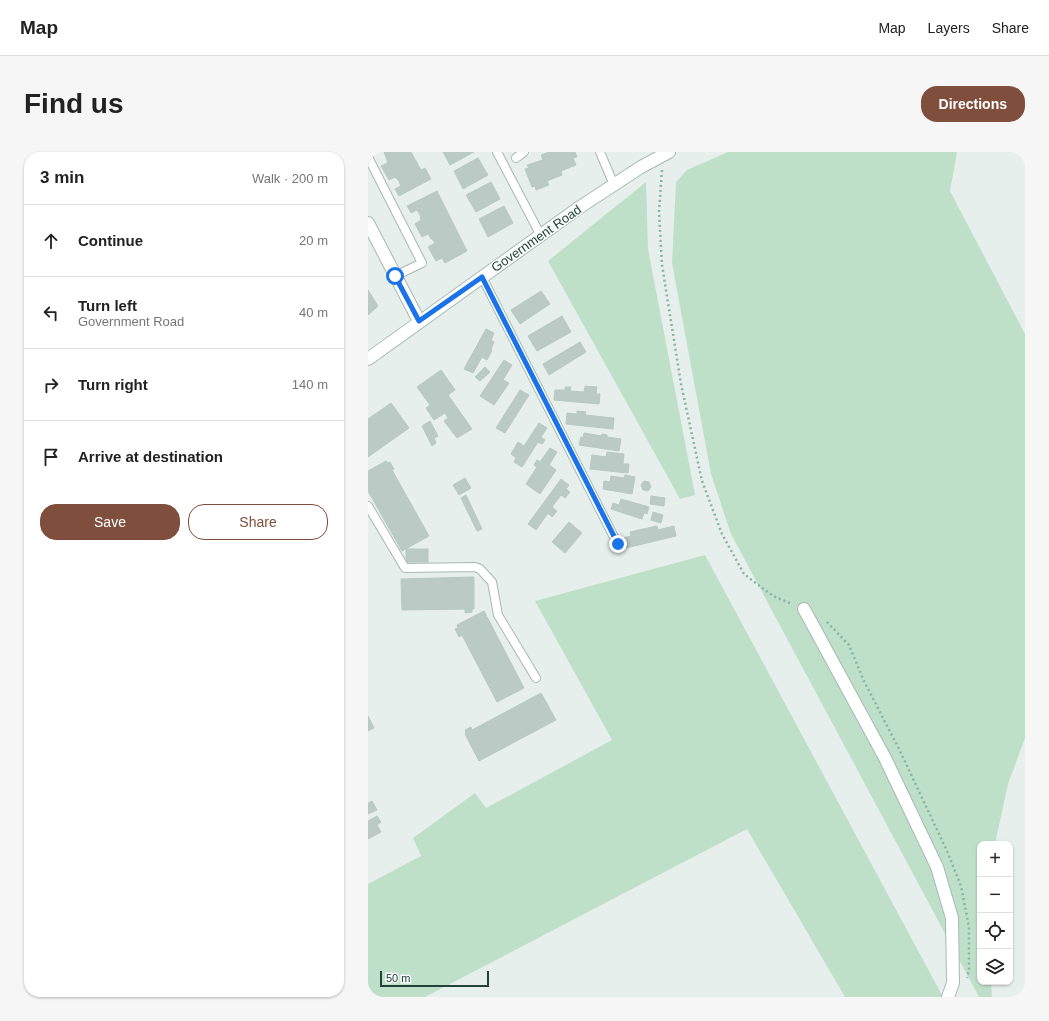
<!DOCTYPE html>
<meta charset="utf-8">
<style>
:root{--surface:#fff;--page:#f6f6f6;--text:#222;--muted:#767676;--line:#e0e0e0;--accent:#804e3d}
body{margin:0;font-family:Arial,sans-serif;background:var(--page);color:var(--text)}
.controls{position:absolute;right:12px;bottom:12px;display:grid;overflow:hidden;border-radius:8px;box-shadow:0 1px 3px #0004}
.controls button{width:36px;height:36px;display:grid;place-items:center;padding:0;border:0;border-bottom:1px solid var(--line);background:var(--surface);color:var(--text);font:20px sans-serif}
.scale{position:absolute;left:12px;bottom:10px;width:109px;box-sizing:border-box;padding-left:4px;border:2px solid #24423a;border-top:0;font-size:11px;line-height:14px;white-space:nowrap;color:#24423a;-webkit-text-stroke:3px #f7fbf9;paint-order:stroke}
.stop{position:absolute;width:12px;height:12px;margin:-9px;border:3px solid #1a73e8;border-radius:50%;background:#fff}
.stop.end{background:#1a73e8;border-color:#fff;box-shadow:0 1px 4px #0008}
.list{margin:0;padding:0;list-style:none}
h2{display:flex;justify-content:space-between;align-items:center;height:52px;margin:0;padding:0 16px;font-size:17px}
h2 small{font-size:13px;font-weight:400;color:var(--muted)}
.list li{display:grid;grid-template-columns:26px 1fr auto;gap:12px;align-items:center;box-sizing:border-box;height:72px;padding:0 16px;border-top:1px solid var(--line)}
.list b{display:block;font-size:15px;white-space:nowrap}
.list p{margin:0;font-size:13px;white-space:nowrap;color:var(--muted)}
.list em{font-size:13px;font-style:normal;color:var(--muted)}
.actions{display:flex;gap:8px;padding:12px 16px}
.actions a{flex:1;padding:9px 0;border:1px solid var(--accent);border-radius:16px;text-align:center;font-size:14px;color:var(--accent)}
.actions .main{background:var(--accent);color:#fff}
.icon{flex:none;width:22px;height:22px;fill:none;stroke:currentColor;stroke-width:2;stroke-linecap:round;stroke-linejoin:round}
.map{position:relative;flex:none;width:657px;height:845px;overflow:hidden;border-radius:16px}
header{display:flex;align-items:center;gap:24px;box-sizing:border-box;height:56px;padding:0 20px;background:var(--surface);border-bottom:1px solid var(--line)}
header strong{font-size:19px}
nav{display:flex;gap:22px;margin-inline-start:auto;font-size:14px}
.intro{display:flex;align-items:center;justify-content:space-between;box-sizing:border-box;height:96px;padding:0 24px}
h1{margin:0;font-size:28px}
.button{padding:10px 18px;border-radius:16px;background:var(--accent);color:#fff;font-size:14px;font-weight:700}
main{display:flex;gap:24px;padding:0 24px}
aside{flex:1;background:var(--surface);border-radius:16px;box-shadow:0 1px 3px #0004}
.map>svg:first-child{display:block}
.green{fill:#bfe0c8}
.building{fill:#bbcac4;stroke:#b8c9c2}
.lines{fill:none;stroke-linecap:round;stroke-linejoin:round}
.lane-casing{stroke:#a8b8b2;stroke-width:10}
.street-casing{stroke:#a8b8b2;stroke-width:14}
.secondary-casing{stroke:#a4bbb3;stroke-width:14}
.path{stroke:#86b3a5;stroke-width:2.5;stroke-dasharray:2 3;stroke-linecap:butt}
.lane{stroke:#fff;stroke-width:8}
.street{stroke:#fff;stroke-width:12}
.secondary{stroke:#fff;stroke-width:12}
.route{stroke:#1a73e8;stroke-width:5}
.labels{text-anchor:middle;stroke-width:3;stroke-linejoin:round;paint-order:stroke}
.street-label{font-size:13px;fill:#24423a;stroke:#f7fbf9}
</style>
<header>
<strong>Map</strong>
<nav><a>Map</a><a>Layers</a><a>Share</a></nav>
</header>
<div class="intro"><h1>Find us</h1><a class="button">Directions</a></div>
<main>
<aside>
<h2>3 min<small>Walk · 200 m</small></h2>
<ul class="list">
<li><svg class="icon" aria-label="ahead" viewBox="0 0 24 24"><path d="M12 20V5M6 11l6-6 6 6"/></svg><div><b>Continue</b></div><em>20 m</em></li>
<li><svg class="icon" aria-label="left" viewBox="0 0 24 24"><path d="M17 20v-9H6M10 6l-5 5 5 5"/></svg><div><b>Turn left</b><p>Government Road</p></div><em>40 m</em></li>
<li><svg class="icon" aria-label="right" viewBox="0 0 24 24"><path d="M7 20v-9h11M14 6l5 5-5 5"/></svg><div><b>Turn right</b></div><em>140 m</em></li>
<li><svg class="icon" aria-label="arrive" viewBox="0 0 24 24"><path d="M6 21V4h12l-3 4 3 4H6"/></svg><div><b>Arrive at destination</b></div></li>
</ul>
<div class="actions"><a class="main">Save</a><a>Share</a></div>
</aside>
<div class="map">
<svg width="657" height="845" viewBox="0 0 657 845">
<rect width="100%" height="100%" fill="#e6efeb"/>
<g class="green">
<polygon points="360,0 589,0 582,39 657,182 657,586 640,632 627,692 612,692 612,830 623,830 624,845 611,845 363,382 343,322 304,111 308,30 319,18"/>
<polygon points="278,30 280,97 327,343 312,347 180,109"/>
<polygon points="337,403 575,845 477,845 379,677 57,845 0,845 0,732 53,704 45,686 107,641 118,656 244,588 167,449"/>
</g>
<g class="building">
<polygon points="16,0 43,0 53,18 57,16 63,27 31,44 27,37 33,34 31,29 27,25 21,28 13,14 20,11"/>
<polygon points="75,0 106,0 82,13"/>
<polygon points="181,0 207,0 209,5 205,6 208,13 193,19 194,23 179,29 181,33 168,38 167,34 164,35 157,17 161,16 159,13 175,8 173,3"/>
<polygon points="110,6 120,23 95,37 86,19"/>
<polygon points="123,30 132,47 108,60 98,43"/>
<polygon points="69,39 99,99 77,111 74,106 68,109 60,95 67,91 64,87 63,87 60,82 54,85 47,72 53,68 52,63 49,58 43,61 39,54"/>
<polygon points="136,54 145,71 120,85 111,67"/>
<polygon points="0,138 10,154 0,163"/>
<polygon points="173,139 182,152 152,172 143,158"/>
<polygon points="194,164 203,180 169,199 160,184"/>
<polygon points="118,177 126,181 123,188 126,190 123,197 124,198 119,208 114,205 105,221 96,217"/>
<polygon points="212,190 218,200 181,223 175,212"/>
<polygon points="136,208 144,213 135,228 141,231 126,253 112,244"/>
<polygon points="117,215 122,220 112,229 107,225"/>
<polygon points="73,218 87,238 80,243 104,277 89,286 76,269 80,266 77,261 66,268 58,256 62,253 49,235"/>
<polygon points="217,234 229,235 228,242 232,242 231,252 186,248 187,238 197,238 197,235 203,235 202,239 216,240"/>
<polygon points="152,238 161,243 137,281 128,276"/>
<polygon points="23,251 41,276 0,305 0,267"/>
<polygon points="209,259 218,260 217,263 246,266 245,277 198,272 199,261 209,262"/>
<polygon points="62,269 70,284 66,286 68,291 64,294 54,274"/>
<polygon points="171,271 179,276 173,285 177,288 174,292 170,290 154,315 146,310 148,306 143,302 150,290 156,294"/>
<polygon points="216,281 234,284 234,282 239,283 239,285 253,287 251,299 211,293 213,285 215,286"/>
<polygon points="182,296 189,300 181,313 188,318 172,342 158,332 169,315 166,313 169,308 172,310"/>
<polygon points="239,300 256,302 255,312 261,312 260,321 222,317 224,303 238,305"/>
<polygon points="18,309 20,311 22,310 26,317 24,318 61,384 34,399 0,339 0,319"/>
<polygon points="257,323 267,325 264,342 235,337 236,329 242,330 243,324 256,326"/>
<polygon points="97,326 103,336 91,343 85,333"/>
<polygon points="193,327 201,333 198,337 202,340 197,346 193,343 184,355 189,359 184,365 180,361 168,378 160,372"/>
<polygon points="276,329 281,330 283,335 280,339 275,338 273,333"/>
<polygon points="98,343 114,377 109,379 93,346"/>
<polygon points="283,344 297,346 296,354 282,352"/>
<polygon points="253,347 281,355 279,362 276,361 274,367 243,357 245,351 251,353"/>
<polygon points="285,360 295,363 293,371 283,368"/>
<polygon points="201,370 214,381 197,401 184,390"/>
<polygon points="289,374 290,378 306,374 308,384 258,396 255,386 263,384 262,380"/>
<rect x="38" y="397" width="22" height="13"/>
<polygon points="106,425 106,457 104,457 104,460 97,461 97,457 34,458 33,427"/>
<polygon points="116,459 156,536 129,550 94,483 91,485 87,477 90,476 89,473"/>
<polygon points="173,541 188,568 111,609 97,582 98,581 97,578 103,575 104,578"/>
<polygon points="0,564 6,576 0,579"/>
<polygon points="4,649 9,658 0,662 0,651"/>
<polygon points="9,664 13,670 9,673 13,680 0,687 0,669"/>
</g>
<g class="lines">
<defs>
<g id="lane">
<polyline points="129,0 173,84"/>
<polyline points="232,0 246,33"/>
<polyline points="0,5 54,111 27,124"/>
<polyline points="148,6 156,0"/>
<polyline points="114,125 250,393"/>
<polyline points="0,354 37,416 107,415 112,417 124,430 130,463 168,526"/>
</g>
<g id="street">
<polyline points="0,71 51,169"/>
<polyline points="436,457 517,606 569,715 584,766 585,831 580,845"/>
</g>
<polyline id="secondary" points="0,207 212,55 273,15 301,0"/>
</defs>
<use href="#lane" class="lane-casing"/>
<use href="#street" class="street-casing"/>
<use href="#secondary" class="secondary-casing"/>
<g class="path">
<polyline points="294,18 291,60 294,113 313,232 334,329 354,382 376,422 405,444 424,452"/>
<polyline points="459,470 481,493 496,529 532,599 579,699 593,734 601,775 601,818 599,826"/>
</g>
<use href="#lane" class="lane"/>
<use href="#street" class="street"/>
<use href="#secondary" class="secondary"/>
</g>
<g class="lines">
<polyline class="route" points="27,124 51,169 114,125 250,392"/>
</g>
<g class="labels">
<g class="street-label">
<text transform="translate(168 86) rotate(-35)" y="5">Government Road</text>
</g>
</g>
</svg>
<div class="controls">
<button>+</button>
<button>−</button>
<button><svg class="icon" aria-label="locate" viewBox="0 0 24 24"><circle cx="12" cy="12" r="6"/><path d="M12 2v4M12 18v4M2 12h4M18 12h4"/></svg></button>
<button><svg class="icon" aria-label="layers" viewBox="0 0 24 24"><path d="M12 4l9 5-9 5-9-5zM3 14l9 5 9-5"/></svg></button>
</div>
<div class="scale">50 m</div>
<div class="stop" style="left:27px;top:124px"></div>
<div class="stop end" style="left:250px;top:392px"></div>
</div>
</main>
